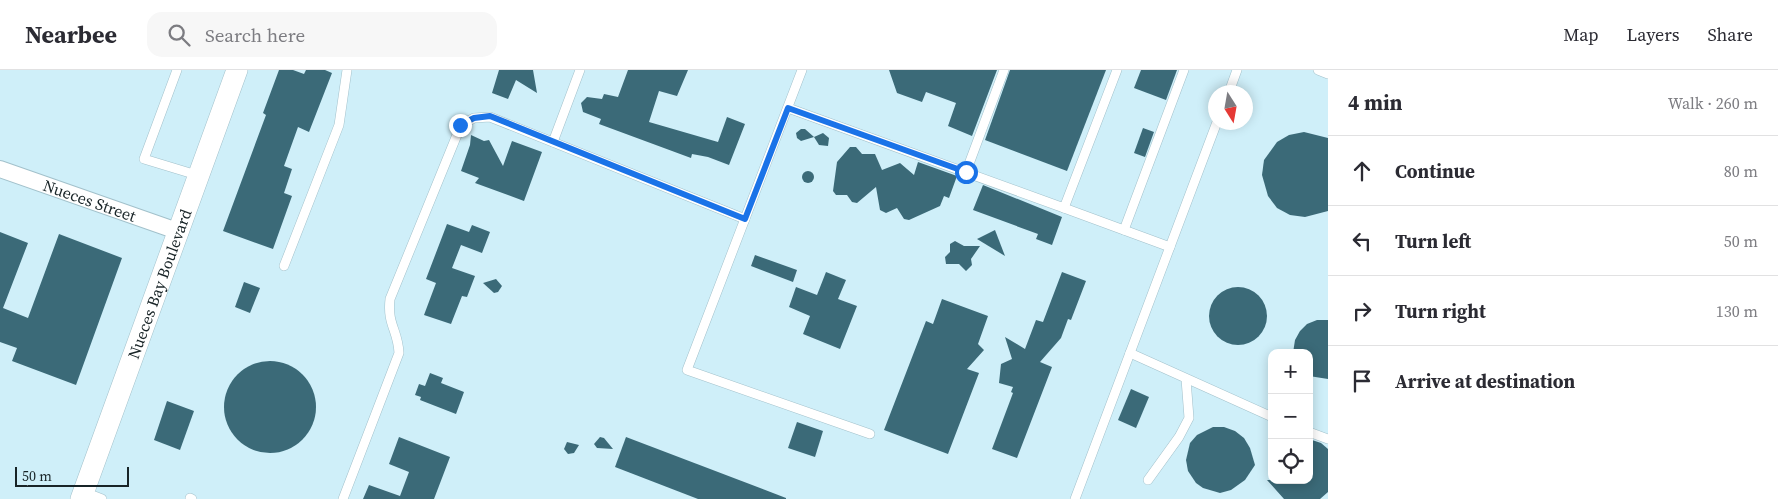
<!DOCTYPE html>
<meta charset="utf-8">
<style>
:root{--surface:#fff;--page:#f7f7f7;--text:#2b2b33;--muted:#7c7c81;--line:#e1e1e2}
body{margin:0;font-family:"Source Serif 4",serif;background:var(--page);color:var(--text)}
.controls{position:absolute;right:15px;bottom:15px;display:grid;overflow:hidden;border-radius:10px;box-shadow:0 2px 12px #0003}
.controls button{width:45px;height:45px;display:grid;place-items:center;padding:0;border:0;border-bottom:1px solid var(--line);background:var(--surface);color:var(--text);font:25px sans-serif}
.compass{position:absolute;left:1208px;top:15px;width:45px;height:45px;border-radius:50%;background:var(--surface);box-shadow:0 2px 12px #0003;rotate:169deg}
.scale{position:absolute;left:15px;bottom:12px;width:114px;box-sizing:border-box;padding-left:5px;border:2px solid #182427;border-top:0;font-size:14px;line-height:18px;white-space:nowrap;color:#182427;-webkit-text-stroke:4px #cfeff9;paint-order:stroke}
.stop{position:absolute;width:15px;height:15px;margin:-11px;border:4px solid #1a73e8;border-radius:50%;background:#fff}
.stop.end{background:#1a73e8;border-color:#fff;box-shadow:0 1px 5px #0008}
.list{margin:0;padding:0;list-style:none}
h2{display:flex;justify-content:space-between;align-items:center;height:65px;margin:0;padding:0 20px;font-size:21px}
h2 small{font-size:16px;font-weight:400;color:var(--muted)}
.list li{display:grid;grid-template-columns:32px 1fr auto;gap:15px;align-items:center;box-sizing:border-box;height:70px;padding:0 20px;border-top:1px solid var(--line)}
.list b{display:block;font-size:19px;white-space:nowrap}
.list em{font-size:16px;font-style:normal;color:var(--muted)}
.icon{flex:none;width:28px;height:28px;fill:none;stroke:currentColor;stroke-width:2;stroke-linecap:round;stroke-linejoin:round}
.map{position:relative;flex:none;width:1328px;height:429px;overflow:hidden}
header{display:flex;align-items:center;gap:30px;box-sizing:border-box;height:70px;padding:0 25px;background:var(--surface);border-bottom:1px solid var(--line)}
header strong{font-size:24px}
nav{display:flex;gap:28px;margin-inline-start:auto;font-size:18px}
.search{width:350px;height:45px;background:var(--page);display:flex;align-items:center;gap:12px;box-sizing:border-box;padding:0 18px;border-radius:15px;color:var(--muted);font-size:19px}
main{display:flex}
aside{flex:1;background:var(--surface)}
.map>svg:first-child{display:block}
.building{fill:#3b6a78}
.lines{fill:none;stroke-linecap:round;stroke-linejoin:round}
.service-casing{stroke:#a2c1cb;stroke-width:10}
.minor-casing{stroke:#a2c1cb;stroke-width:18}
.tertiary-casing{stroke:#a2c1cb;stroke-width:22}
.service{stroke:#fff;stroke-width:9}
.minor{stroke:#fff;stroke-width:16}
.tertiary{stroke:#fff;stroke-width:21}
.route{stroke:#1a73e8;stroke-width:6}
.labels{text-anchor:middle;stroke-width:5;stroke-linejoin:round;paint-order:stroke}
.street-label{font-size:16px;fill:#182427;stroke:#cfeff9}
</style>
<header>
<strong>Nearbee</strong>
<div class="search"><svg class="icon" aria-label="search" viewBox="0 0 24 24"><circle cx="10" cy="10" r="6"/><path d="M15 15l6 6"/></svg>Search here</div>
<nav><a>Map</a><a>Layers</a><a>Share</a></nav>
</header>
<main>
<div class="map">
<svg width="1328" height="429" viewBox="0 0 1328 429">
<rect width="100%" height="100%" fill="#cfeff9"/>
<g class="building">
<polygon points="279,0 293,0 304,4 306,0 325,0 332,3 309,62 298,57 284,96 292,99 284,123 292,126 273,179 223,161 266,45 263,43"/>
<polygon points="499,0 533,0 537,23 516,10 508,29 492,23"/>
<polygon points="628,0 688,0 677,26 659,21 649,52 718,72 727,47 745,54 729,95 708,87 692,84 691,88 599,54 601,49 583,42 581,33 587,27 602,29 604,24 618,27"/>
<polygon points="889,0 997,0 972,66 948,56 956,33 926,22 922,32 897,23"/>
<polygon points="1010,0 1106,0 1067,101 985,70"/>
<polygon points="1141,0 1177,0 1166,30 1134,18"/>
<polygon points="1143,58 1154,62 1145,87 1134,83"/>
<polygon points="801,59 805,59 814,67 801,71 797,68 796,63"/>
<polygon points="1304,62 1328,68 1328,141 1305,147 1290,145 1277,138 1268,126 1262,105 1264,90 1277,72 1289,65"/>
<polygon points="823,63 829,68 828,76 819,75 814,67"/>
<polygon points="471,65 484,71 489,70 503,96 512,71 542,82 524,131 475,113 479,108 461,101 470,75"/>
<polygon points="850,77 856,77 862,84 875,84 882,100 900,93 914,105 918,92 957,106 949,128 944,126 940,136 909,150 904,149 897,138 886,143 880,140 876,117 857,133 852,132 847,125 836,125 833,121 837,92"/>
<circle cx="808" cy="107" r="6"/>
<polygon points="983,115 1062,147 1052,175 1036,169 1038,164 973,140"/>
<polygon points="447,154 469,162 472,155 490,162 482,183 461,175 452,198 475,206 467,227 462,226 451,254 424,245 436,213 426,209"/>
<polygon points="995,160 1005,186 977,169"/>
<polygon points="0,162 28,173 3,238 28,248 59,164 122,188 76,315 12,291 17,278 0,272"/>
<polygon points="955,171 964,176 980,176 971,189 972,195 966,201 959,194 946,194 945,187 950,182 950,174"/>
<polygon points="755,185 797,200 793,212 751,196"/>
<polygon points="826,202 846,210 838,229 857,236 840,279 803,264 810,246 789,237 796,217 817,225"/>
<polygon points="1062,202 1086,211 1071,250 1068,249 1061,268 1040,292 1052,297 1017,388 992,379 1013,323 1011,322 1013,317 999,313 1001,294 1012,289 1005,267 1025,279 1036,250 1043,252"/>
<polygon points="496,209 502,216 498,222 494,223 483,213"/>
<polygon points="244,212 260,218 250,243 235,237"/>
<circle cx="1238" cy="246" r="29"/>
<polygon points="942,229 988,246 978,274 984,280 967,299 979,303 948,384 884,360 926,251 933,254"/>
<polygon points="1317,250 1328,250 1328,309 1309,306 1309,283 1293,283 1295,270 1300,261 1307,254"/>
<circle cx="270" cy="337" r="46"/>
<polygon points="430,303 443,308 441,313 464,322 456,344 420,330 421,327 415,325 419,314 425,316"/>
<polygon points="1131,319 1149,327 1136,358 1118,350"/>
<polygon points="167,331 194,341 180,380 154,370"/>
<polygon points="797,352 823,361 815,387 788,378"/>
<polygon points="1213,357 1224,357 1235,361 1244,368 1250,378 1255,395 1245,410 1231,420 1220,423 1203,418 1196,413 1188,401 1186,390 1190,373 1197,365"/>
<polygon points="399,367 450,387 434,429 363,429 369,415 400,426 409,402 389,394"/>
<polygon points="600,367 604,368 613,379 597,378 594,374"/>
<polygon points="626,367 786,428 786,429 698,429 615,397"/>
<polygon points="1309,369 1321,373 1328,379 1328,422 1320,429 1284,429 1267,410 1309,410"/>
<polygon points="567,372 579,375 574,383 568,384 564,379"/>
</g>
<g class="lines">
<defs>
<g id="service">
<polyline points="177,0 144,89 200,106"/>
<polyline points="802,0 687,300 870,364"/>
<polyline points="1318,0 1328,4"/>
<polyline points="1229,22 1237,0"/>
<polyline points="788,38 1064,138 1117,0"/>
<polyline points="553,72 580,0"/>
<polyline points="966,102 1004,0"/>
<polyline points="1064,138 1170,177"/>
<polyline points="1124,160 1184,0"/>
<polyline points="284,196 339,55 347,0"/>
<polyline points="1130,283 1272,347"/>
<polyline points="1309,362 1328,369"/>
<polyline points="1148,410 1179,367 1189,348 1186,309"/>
<polyline points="84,422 102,429"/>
<polyline points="190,428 192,429"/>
<path d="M343 429 399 283C398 260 387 255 390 229L461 55 474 48 490 47 745 149"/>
<polyline points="1075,429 1217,52"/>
</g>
<g id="minor">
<path id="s1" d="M0 99 180 162"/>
</g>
<g id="tertiary">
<path id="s2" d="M81 429 237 0"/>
</g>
</defs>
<use href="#service" class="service-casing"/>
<use href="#minor" class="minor-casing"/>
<use href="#tertiary" class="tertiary-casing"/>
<use href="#service" class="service"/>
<use href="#minor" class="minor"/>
<use href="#tertiary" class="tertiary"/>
</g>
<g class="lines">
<polyline class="route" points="460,55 474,48 490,46 745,149 788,38 966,102"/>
</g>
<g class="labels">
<g class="street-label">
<text dy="6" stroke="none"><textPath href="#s1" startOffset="95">Nueces Street</textPath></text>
<text dy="6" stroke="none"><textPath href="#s2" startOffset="229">Nueces Bay Boulevard</textPath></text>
</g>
</g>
</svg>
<div class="controls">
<button>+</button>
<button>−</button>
<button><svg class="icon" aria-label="locate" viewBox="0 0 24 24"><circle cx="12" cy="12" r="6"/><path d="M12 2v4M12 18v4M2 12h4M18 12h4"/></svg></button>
</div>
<svg class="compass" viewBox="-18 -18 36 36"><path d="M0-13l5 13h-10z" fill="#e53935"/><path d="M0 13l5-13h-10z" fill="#7c7c81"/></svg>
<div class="scale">50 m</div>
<div class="stop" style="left:966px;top:102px"></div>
<div class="stop end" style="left:460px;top:55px"></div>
</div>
<aside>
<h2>4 min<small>Walk · 260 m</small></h2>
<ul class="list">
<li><svg class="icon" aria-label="ahead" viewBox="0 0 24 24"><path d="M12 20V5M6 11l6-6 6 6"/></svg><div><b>Continue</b></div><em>80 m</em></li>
<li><svg class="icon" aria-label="left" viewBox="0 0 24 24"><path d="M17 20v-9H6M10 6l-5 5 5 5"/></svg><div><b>Turn left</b></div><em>50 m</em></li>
<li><svg class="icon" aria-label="right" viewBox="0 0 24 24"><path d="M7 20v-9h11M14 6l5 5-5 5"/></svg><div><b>Turn right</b></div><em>130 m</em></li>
<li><svg class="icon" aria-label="arrive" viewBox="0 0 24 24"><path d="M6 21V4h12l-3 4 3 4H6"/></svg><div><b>Arrive at destination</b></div></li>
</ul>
</aside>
</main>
